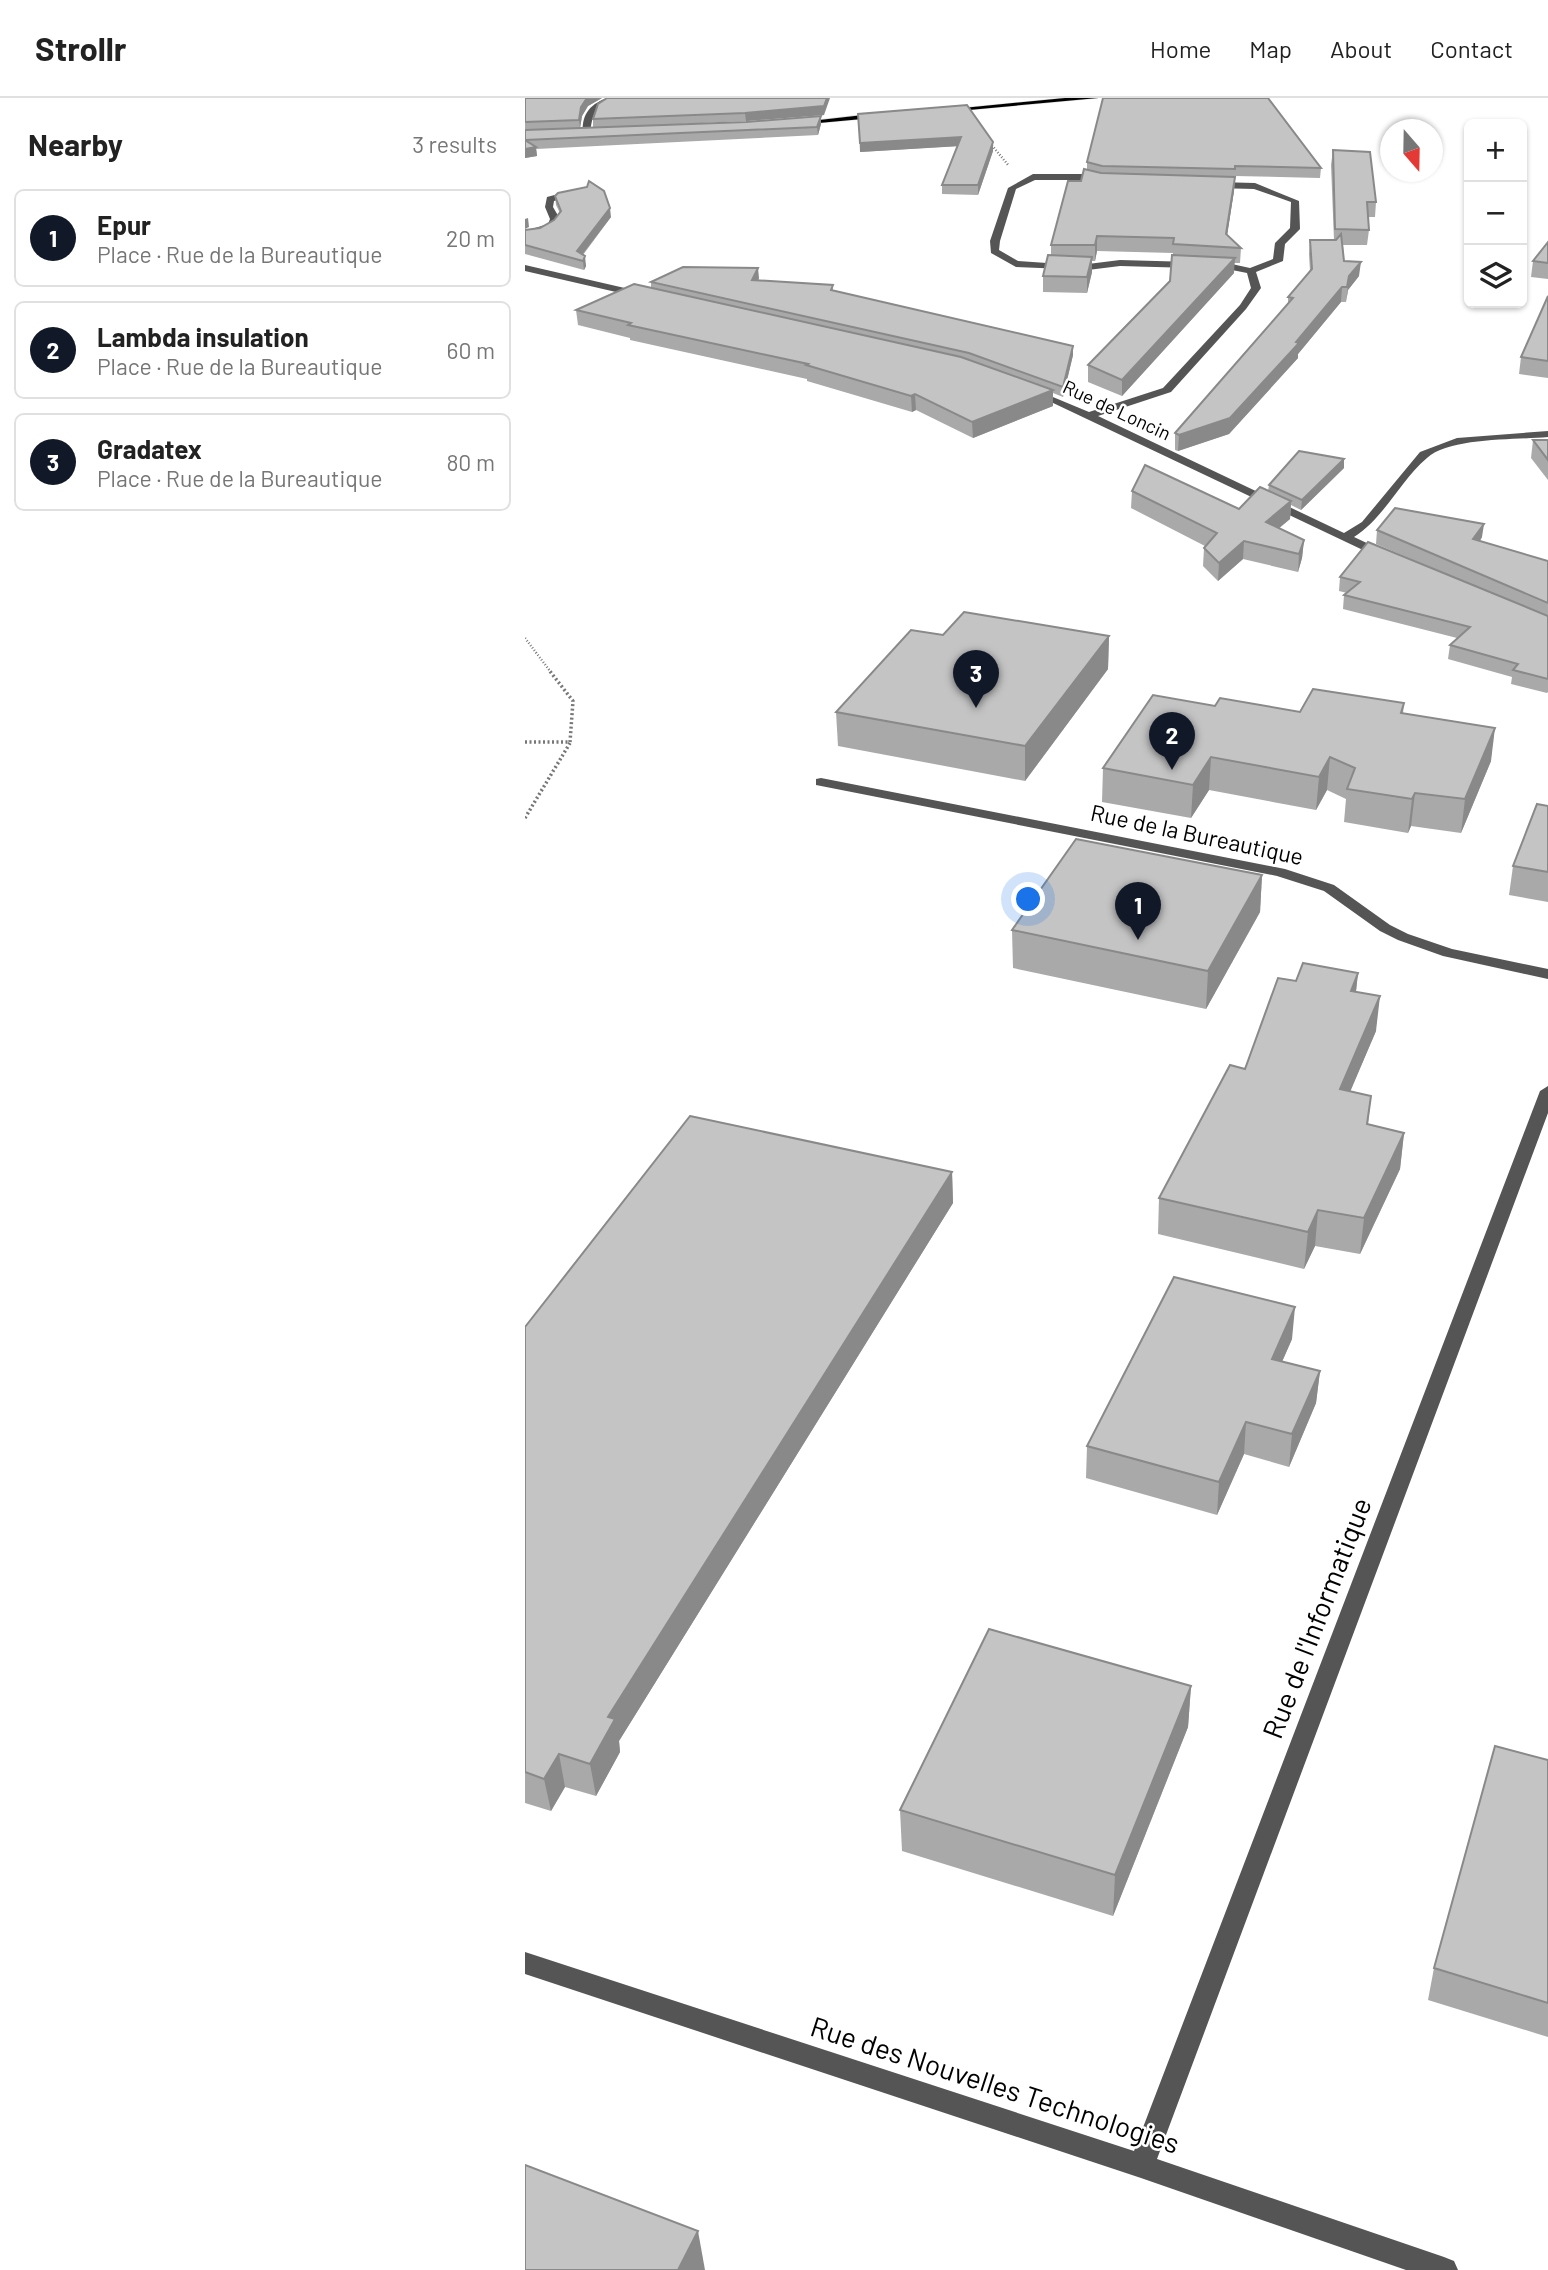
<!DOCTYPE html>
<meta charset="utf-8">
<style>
:root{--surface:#fff;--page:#f6f6f6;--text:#222;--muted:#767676;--line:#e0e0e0;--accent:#111827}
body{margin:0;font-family:Barlow,sans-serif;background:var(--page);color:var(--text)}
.controls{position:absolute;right:21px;top:21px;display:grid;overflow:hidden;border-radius:10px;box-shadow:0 2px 5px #0004}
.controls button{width:63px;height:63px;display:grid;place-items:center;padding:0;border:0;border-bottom:2px solid var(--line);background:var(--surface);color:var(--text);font:35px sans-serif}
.compass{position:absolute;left:855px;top:21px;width:63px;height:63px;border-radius:50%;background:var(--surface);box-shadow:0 2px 5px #0004;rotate:160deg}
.you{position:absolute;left:504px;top:802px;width:24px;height:24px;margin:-18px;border:5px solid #fff;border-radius:50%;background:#1a73e8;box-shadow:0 0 0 10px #1a73e833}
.badge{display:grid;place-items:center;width:46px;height:46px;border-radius:50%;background:var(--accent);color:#fff;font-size:23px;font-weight:700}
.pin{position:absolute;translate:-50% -58px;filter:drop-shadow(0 2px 4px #0008)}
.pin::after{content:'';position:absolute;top:37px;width:24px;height:21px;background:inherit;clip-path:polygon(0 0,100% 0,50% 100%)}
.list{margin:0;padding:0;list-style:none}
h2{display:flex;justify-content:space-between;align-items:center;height:91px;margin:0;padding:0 28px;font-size:30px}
h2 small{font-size:23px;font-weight:400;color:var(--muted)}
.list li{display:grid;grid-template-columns:46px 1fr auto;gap:21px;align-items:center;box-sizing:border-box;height:98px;margin:0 14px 14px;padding:0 14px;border:2px solid var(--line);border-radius:10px}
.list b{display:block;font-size:26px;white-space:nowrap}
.list p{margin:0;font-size:23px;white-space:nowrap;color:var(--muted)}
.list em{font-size:23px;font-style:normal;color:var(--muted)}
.icon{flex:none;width:38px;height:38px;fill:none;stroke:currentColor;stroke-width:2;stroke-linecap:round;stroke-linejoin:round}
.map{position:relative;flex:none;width:1023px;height:2172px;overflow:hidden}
header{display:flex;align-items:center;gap:42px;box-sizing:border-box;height:98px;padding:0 35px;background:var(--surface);border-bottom:2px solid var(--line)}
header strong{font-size:33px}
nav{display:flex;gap:38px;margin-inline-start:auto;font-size:24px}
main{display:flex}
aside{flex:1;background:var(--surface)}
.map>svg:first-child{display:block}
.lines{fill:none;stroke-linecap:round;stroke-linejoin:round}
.major-casing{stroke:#dbdbdb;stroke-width:1}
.path-far1{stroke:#777;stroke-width:2.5;stroke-dasharray:1 2;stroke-linecap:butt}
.path{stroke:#777;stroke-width:3.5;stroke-dasharray:2 2.5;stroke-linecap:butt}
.minor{fill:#555;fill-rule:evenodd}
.major{fill:#000;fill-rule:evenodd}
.wall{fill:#a9a9a9}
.shaded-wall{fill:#898989}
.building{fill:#c4c4c4;stroke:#898989;stroke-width:2}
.labels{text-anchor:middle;stroke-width:5;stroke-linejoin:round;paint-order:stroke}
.far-street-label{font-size:19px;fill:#000;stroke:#fff}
.street-label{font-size:23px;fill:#000;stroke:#fff}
.near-street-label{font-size:28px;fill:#000;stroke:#fff}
</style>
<header>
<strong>Strollr</strong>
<nav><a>Home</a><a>Map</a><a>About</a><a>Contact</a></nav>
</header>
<main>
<aside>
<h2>Nearby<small>3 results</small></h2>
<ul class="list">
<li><span class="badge">1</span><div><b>Epur</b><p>Place · Rue de la Bureautique</p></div><em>20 m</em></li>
<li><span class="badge">2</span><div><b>Lambda insulation</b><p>Place · Rue de la Bureautique</p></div><em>60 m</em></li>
<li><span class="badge">3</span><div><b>Gradatex</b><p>Place · Rue de la Bureautique</p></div><em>80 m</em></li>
</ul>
</aside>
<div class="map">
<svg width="1023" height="2172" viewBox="0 0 1023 2172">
<rect width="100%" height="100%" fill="#fff"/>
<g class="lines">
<defs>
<g id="major">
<polygon points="540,0 573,0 422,14 418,12"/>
<polygon points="356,15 359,19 272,27 268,25"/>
</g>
</defs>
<use href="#major" class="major-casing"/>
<g class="path-far1">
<polyline points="465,45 484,68"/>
<polyline points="0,540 25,573"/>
</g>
<g class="path">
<polyline points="0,644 45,644 48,603 24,572"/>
<polyline points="0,720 45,645"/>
</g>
<g class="minor">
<path d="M82 0H93C72 13 68 8 65 36L58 38C56 18 63 7 82 0Z"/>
<path d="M508 76H558L576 81 730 85 774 103 775 131 760 146 758 163 731 174 736 190 721 211 646 294 573 318 819 435 837 424 895 354 932 340 1023 333V339C992 342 925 339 902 360 874 384 860 419 829 439L863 455V461L859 462 526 304 503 296V292H511L564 314 638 290 715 207 726 190 722 175 702 171 595 168 563 172 491 169 466 155 465 143 483 90ZM510 82H558L576 87 729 91 766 104 765 130 750 145 748 161 725 170 702 165 595 162 563 166 522 165 493 163 474 152 475 143 491 91Z"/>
<path d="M52 91 56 94 55 96 29 103 28 109 35 121C29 135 14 138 0 139V133L23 126 25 121 20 109 22 99Z"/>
<polygon points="0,167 117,194 122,197 117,200 0,173"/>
<polygon points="296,680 760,771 809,787 865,827 883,836 927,851 1023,871 1023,881 918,858 873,842 855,833 799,793 752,778 291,687 291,681"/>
<polygon points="1023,988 1023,1015 632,2061 919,2159 929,2163 933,2172 881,2172 616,2080 0,1876 0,1854 609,2053 1015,993"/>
</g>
<use href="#major" class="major"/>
</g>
<g class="wall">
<polygon points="0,0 77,0 63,8 57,18 55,30 296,26 293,37 11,51 12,58 0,60"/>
<polygon points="82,0 299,17 221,23 68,30 68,21"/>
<polygon points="333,16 468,44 468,53 453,97 417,96 417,87 432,48 335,54"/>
<polygon points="808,52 851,104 850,119 843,119 844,132 842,147 818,147 819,163 834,178 823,192 821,204 816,204 773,256 773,260 704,336 653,353 650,352 650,335 763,206 763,199 785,173 784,156 785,142 809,142 806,67"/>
<polygon points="562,64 796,70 795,80 710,78 709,93 702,137 716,150 715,165 709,165 709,175 597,298 563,284 563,267 645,183 648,155 572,153 570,163 567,163 567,174 562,195 518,194 518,178 526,158 526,147 562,71"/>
<polygon points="30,98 86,119 58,157 61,168 59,172 0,156 0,132 15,130 29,122 35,115 31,107"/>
<polygon points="1023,144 1023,181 1006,179 1008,163"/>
<polygon points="234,180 233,183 308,187 308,192 548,257 538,299 528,295 528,308 448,340 391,312 387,314 282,283 282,281 105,242 105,240 53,227 51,212 126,190 126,184"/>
<polygon points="1023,198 1023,280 994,276 996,259"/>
<polygon points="1008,342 1023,342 1023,382 1006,360"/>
<polygon points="819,370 776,412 766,407 765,421 754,430 779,442 777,460 773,474 718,461 693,483 678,468 679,450 680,448 606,410 607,393 714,411 743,393 744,387"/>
<polygon points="852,432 957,439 955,443 1023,463 1023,594 1022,595 986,586 987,579 923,561 925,547 932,540 818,511 819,497 822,495 814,493 815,479 917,474 851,446"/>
<polygon points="418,537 584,538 583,571 500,683 313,648 311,614"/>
<polygon points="879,605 878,616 966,663 936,735 886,728 883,735 819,724 821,701 802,692 791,712 684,692 666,720 577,704 578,670 690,608 775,614"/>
<polygon points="1023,708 1023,804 984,797 988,768"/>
<polygon points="737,777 735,814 681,911 488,870 487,832"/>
<polygon points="833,875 831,894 851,933 825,993 846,998 843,1026 879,1035 875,1071 835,1156 790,1148 779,1171 633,1136 634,1100 720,971 771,883"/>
<polygon points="427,1074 428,1105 94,1643 95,1654 71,1698 40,1689 26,1713 0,1705 0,1229"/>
<polygon points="767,1241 757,1264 795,1273 791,1305 764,1369 719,1356 692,1417 561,1380 562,1348"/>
<polygon points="666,1588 663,1629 588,1818 377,1753 375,1712"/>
<polygon points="1023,1662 1023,1939 903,1902 909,1870"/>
</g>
<g class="shaded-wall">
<polygon points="62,0 77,0 63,8 57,18 55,30 54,22 56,9"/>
<polygon points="302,0 305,0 299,17 221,23 220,15"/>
<polygon points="296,18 296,26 293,37 292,29"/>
<polygon points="436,39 436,48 335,54 335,45"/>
<polygon points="468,44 468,53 453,97 453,87"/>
<polygon points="11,49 12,58 0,60 0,51"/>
<polygon points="710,79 709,93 700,151 701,136"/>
<polygon points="85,110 86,119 53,162 52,153"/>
<polygon points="3,120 4,129 0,131 0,121"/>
<polygon points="572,138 572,153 570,163 570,147"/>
<polygon points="60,158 61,168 59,172 58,163"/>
<polygon points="567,159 567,174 562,195 562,179"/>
<polygon points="710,160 709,175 597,298 597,282"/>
<polygon points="836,164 834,178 823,192 821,204 824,178"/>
<polygon points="233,170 234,180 228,192 227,182"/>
<polygon points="817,189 816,204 773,256 773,260 704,336 653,353 654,337 771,244"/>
<polygon points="548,248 548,257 538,299 538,289"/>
<polygon points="528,292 528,308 448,340 447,324"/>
<polygon points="390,296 391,312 387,314 386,298"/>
<polygon points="819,361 819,370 776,412 777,402"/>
<polygon points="766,403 765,421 740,442 741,424"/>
<polygon points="959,426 957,439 947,455 948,441"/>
<polygon points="779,442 777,460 773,474 774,456"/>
<polygon points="719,443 718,461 693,483 694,465"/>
<polygon points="584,538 583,571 500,683 500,648"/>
<polygon points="970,630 966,663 936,735 940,701"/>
<polygon points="686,659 684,692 666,720 668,687"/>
<polygon points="805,659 802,692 791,712 794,679"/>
<polygon points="890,695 886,728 883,735 887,701"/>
<polygon points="737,777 735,814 681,911 683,873"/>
<polygon points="833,875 829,910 826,893"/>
<polygon points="855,898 851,933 811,1027 815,991"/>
<polygon points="879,1035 875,1071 835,1156 839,1120"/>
<polygon points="427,1074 428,1105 94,1643 95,1654 71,1698 65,1666 83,1619"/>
<polygon points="793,1112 790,1148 779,1171 783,1134"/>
<polygon points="770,1209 767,1241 744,1293 747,1261"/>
<polygon points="795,1273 791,1305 764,1369 767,1336"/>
<polygon points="721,1324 719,1356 692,1417 694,1384"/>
<polygon points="666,1588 663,1629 588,1818 590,1777"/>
<polygon points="34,1656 40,1689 26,1713 19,1681"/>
<polygon points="173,2133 180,2172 153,2172"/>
</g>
<g class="building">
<polygon points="0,0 62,0 56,9 54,22 0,24"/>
<polygon points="82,0 302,0 299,8 220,15 68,21 73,6"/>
<polygon points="578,0 743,0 796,70 710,68 710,71 577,68 562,64"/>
<polygon points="442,7 468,44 453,87 417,87 436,39 335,45 333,16"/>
<polygon points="296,18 292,29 0,42 0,32 221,24"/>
<polygon points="0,42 11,49 0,51"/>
<polygon points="808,52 845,54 851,104 842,104 844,132 810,131"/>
<polygon points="559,71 576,75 710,79 701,136 716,150 648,146 649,140 572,138 570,147 526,147 543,83 556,83"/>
<polygon points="64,83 79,93 85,110 52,153 60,158 58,163 0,147 0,132 15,130 29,122 36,113 30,98 33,95 62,89"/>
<polygon points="816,136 819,163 836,164 824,178 822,189 817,189 771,244 774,245 705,320 654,337 650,335 768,200 763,199 787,171 785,142 811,142"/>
<polygon points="1023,144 1023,165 1008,163"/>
<polygon points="523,157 567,159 562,179 518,178"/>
<polygon points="647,157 710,160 597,282 563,267 645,183"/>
<polygon points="158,169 233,170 227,182 308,187 306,192 548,248 538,289 444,255 126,184"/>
<polygon points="109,186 436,259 528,292 447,324 390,296 386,298 281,267 283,266 103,227 106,225 51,212"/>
<polygon points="1023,198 1023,263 996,259"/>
<polygon points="1008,342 1023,342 1023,362"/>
<polygon points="774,353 819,361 777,402 744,387"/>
<polygon points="620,367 714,411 735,389 766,403 741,424 779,442 774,456 719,443 694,465 679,450 692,435 607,393"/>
<polygon points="870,410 959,426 948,441 1023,463 1023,505 852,432"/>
<polygon points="843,444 1023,518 1023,581 988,572 993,566 925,547 945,529 819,497 835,484 815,479"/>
<polygon points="439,514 584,538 500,648 311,614 386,532 418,537"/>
<polygon points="788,591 879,605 876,615 970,630 940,701 890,695 887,701 822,691 830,670 805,659 794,679 686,659 668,687 578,670 628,597 690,608 695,600 775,614"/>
<polygon points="1012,706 1023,708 1023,774 988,768"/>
<polygon points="551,741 737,777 683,873 487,832"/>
<polygon points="778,865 833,875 826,893 855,898 815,991 846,998 842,1026 879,1035 839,1120 793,1112 783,1134 634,1100 705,967 720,971 753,880 771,883"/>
<polygon points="165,1018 427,1074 83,1619 90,1621 65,1666 34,1656 19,1681 0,1674 0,1229"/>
<polygon points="649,1179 770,1209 747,1261 795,1273 767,1336 721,1324 694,1384 562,1348"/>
<polygon points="464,1531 666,1588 590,1777 375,1712"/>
<polygon points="970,1648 1023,1662 1023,1905 909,1870"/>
<polygon points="0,2067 173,2133 153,2172 0,2172"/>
</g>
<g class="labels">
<g class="far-street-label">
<text transform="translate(592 312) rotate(25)" y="7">Rue de Loncin</text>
</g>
<g class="street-label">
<text transform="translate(672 737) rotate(12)" y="8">Rue de la Bureautique</text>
</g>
<g class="near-street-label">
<text transform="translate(792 1520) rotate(-69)" y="10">Rue de l'Informatique</text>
<text transform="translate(470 1987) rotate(18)" y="10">Rue des Nouvelles Technologies</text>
</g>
</g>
</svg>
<div class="controls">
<button>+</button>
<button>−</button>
<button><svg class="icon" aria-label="layers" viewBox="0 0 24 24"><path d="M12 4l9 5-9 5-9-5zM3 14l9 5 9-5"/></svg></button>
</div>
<svg class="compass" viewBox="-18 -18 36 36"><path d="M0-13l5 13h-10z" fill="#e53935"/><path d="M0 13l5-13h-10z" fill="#767676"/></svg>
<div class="you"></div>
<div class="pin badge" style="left:613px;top:842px">1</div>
<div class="pin badge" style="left:647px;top:672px">2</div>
<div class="pin badge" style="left:451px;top:610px">3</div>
</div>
</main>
